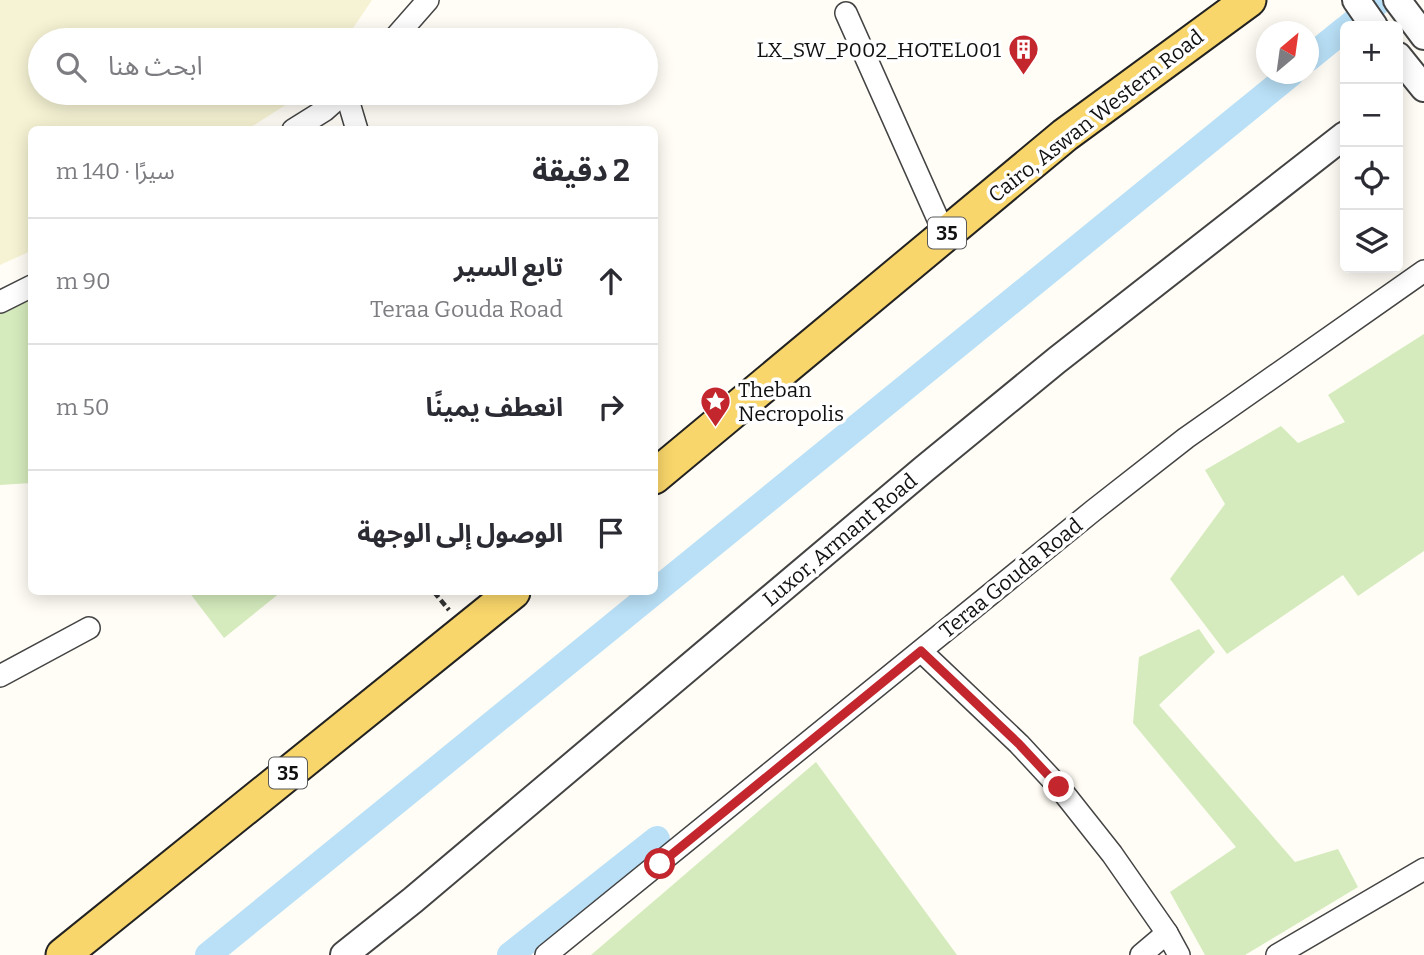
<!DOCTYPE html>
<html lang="ar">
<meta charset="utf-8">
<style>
:root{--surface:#fff;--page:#f2f2f3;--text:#2b2b33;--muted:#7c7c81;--line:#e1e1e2}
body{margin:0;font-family:Bitter,"Noto Sans Arabic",serif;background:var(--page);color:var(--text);direction:rtl}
.controls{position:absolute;right:21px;top:21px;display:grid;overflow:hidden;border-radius:10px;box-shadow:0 4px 18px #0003}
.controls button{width:63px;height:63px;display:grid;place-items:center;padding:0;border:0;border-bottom:2px solid var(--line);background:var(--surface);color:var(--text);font:35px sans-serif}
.compass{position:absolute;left:1256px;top:21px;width:63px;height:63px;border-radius:50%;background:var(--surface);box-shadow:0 4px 18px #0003;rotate:29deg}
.stop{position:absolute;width:21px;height:21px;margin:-16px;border:5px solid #c4262e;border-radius:50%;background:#fff}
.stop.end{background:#c4262e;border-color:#fff;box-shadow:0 2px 7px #0008}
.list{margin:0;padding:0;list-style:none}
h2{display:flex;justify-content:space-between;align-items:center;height:91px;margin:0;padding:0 28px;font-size:30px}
h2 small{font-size:23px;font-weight:400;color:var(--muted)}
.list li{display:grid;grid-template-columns:46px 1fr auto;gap:21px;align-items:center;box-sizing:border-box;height:126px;padding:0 28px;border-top:2px solid var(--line)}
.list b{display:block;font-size:26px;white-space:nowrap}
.list p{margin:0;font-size:23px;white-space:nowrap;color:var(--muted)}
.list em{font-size:23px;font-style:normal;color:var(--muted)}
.icon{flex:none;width:38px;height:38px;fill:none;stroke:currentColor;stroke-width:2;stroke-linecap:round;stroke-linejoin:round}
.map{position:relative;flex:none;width:1424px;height:955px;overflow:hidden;direction:ltr}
.search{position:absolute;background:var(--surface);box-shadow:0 4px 18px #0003;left:28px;top:28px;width:630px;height:77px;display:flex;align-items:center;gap:18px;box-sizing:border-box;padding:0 24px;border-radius:38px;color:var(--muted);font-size:26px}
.panel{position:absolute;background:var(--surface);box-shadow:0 4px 18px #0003;left:28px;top:126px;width:630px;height:469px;border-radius:10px;direction:rtl}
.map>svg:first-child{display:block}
.farmland{fill:#f6f3d4}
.green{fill:#d5ebbd}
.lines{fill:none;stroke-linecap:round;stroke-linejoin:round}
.canal{stroke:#b9e0f7;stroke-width:26}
.minor-casing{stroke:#444;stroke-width:24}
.tertiary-casing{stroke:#444;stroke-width:30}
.primary-casing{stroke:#222;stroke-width:37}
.path{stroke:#333;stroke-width:4.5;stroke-dasharray:7 3.5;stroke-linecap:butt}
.minor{stroke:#fff;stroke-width:21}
.tertiary{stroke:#fff;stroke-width:26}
.primary{stroke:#f9d66b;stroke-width:33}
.route{stroke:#c4262e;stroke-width:9}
.labels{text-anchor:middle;stroke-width:7;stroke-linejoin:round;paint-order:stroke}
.shield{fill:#fff;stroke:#585858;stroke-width:2}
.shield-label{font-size:19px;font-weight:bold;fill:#111}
.poi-label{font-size:21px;fill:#111;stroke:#fff;text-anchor:end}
.street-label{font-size:21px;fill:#111;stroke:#fff}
</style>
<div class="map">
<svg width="1424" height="955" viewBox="0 0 1424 955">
<rect width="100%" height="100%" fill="#fffdf5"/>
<polygon class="farmland" points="0,0 372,0 345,40 40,40 40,93 304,93 248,129 32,130 31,251 0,265"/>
<g class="green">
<polygon points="31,293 31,483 0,485 0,310"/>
<polygon points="1424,334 1424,551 1358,596 1343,575 1227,654 1170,579 1225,504 1205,470 1281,426 1298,443 1345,422 1328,395"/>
<polygon points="189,592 281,592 224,638"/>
<polygon points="1199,629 1215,652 1159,705 1295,862 1338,849 1358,887 1245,955 1205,955 1170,892 1236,847 1133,723 1139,657"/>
<polygon points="816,762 957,955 591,955"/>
</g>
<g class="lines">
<g class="canal">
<polyline points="1349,26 1381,0"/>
<polyline points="1308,59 1345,29"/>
<polyline points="208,955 1291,74"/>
<polyline points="510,955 657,839"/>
</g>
<defs>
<g id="minor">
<polyline points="846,13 945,235"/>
<polyline points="393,40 428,0"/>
<polyline points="346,93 357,130"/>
<polyline points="293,130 325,110 344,93"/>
<polyline points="0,302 32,286"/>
<polyline points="921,651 1019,744 1059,787 1112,854 1167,933 1179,955"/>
<polyline points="0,676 89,628"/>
<polyline points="546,955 1094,510 1186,438 1424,271"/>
<polyline points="1141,955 1167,933"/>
<polyline points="1277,955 1424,869"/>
</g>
<g id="tertiary">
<polyline points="1356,0 1374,26"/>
<polyline points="1397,0 1424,36"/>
<polyline points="1398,56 1424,88"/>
<polyline points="344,955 413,900 924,469 1057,360 1345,135"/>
</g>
<g id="primary">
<polyline points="654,477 1065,135 1249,0"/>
<polyline points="63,955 513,592"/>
</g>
</defs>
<use href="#minor" class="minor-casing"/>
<use href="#tertiary" class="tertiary-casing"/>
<use href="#primary" class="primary-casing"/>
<polyline class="path" points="434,592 449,610"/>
<use href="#minor" class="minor"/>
<use href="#tertiary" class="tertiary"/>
<use href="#primary" class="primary"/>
</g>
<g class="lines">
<polyline class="route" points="660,864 921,651 1019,744 1059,787"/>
</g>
<defs>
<symbol id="building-pin" viewBox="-11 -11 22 30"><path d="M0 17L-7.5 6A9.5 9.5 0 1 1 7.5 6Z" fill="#c4262e" stroke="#fff"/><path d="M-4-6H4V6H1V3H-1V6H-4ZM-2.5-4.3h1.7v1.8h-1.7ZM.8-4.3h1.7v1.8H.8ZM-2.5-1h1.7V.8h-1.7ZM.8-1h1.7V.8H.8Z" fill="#fff"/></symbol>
<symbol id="sight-pin" viewBox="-11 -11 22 30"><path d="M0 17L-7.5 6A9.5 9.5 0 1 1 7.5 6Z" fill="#c4262e" stroke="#fff"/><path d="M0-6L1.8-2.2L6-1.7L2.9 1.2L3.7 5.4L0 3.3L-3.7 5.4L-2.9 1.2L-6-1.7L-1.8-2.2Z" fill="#fff"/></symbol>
</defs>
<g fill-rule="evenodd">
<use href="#building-pin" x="1006" y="32" width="35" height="47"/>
<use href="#sight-pin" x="698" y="384" width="35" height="47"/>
</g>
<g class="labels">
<g class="shield">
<rect x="928" y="217.5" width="38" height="31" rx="5"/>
<rect x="269" y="757.5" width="38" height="31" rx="5"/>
</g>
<g class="shield-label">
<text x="947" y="240">35</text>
<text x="288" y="780">35</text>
</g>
<g class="poi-label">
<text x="1001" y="57">LX_SW_P002_HOTEL001</text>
<text x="738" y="397" text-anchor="start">Theban<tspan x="738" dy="24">Necropolis</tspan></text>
</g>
<g class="street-label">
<text transform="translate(1096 116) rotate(-38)" y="7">Cairo, Aswan Western Road</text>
<text transform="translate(840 540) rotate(-40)" y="7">Luxor, Armant Road</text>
<text transform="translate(1011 578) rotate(-39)" y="7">Teraa Gouda Road</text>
</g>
</g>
</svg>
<div class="controls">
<button>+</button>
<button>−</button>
<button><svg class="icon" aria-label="locate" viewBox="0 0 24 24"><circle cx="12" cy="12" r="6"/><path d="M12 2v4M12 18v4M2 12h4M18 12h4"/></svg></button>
<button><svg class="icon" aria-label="layers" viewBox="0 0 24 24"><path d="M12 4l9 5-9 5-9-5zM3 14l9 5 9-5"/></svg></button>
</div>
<svg class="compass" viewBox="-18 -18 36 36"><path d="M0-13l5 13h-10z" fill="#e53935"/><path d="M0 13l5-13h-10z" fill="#7c7c81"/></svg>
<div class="stop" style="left:660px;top:864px"></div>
<div class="stop end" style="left:1059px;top:787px"></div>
<div class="search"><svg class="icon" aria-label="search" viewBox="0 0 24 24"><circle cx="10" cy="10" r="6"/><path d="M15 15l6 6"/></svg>ابحث هنا</div>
<section class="panel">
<h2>2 دقيقة<small>سيرًا · 140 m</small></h2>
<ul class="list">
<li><svg class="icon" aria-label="ahead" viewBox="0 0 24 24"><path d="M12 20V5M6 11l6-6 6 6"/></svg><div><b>تابع السير</b><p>Teraa Gouda Road</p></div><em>90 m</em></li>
<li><svg class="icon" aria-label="right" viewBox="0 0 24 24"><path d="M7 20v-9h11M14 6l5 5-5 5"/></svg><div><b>انعطف يمينًا</b></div><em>50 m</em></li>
<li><svg class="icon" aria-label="arrive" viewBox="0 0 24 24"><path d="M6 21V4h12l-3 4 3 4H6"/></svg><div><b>الوصول إلى الوجهة</b></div></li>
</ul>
</section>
</div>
